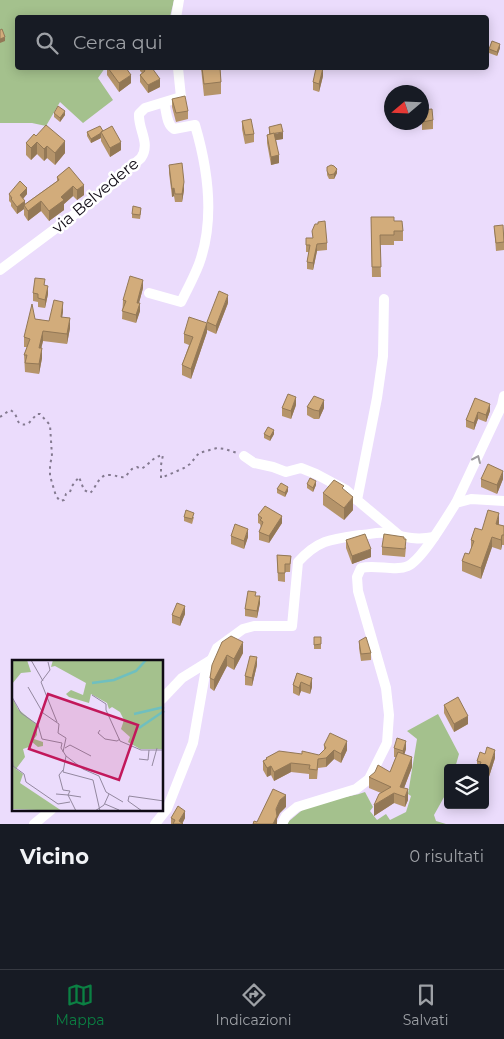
<!DOCTYPE html>
<html lang="it">
<style>
:root{--surface:#171b24;--page:#242831;--text:#f1f3f6;--muted:#9ea1a6;--line:#363941;--accent:#0b8043}
body{margin:0;font-family:Montserrat,sans-serif;background:var(--page);color:var(--text)}
.controls{position:absolute;right:15px;bottom:15px;display:grid;overflow:hidden;border-radius:5px;box-shadow:0 2px 12px #0003}
.controls button{width:45px;height:45px;display:grid;place-items:center;padding:0;border:0;border-bottom:1px solid var(--line);background:var(--surface);color:var(--text);font:25px sans-serif}
.compass{position:absolute;left:384px;top:85px;width:45px;height:45px;border-radius:50%;background:var(--surface);box-shadow:0 2px 12px #0003;rotate:251deg}
.list{margin:0;padding:0;list-style:none}
h2{display:flex;justify-content:space-between;align-items:center;height:65px;margin:0;padding:0 20px;font-size:21px}
h2 small{font-size:16px;font-weight:400;color:var(--muted)}
.icon{flex:none;width:28px;height:28px;fill:none;stroke:currentColor;stroke-width:2;stroke-linecap:round;stroke-linejoin:round}
.map{position:relative;flex:none;width:504px;height:824px;overflow:hidden}
.search{position:absolute;background:var(--surface);box-shadow:0 2px 12px #0003;left:15px;right:15px;top:15px;height:55px;display:flex;align-items:center;gap:12px;box-sizing:border-box;padding:0 18px;border-radius:5px;color:var(--muted);font-size:19px}
.sheet{height:145px;background:var(--surface)}
nav{display:flex;justify-content:space-around;align-items:center;box-sizing:border-box;height:70px;border-top:1px solid var(--line);background:var(--surface);font-size:14px;color:var(--muted)}
nav a{display:grid;justify-items:center;gap:2px}
nav .on{color:var(--accent)}
.map>svg:first-child{display:block}
.forest{fill:#a4c18d}
.lines{fill:none;stroke-linecap:round;stroke-linejoin:round}
.path{stroke:#847a90;stroke-width:2;stroke-dasharray:2.5 4;stroke-linecap:butt}
.minor{stroke:#fff;stroke-width:10}
.wall{fill:#b5946a}
.shaded-wall{fill:#937856}
.building{fill:#d2ac7b;stroke:#937856}
.oneway{stroke:#9f9da1}
.labels{text-anchor:middle;stroke-width:5;stroke-linejoin:round;paint-order:stroke}
.street-label{font-size:16px;fill:#0f0a14;stroke:#fff}
.inset-river{fill:none;stroke:#6fbfbf;stroke-width:2.5}
.inset-road{fill:none;stroke:#93889f;stroke-width:1}
.view{fill:#c2185b;fill-opacity:0.15;stroke:#c2185b;stroke-width:2.5}
.inset-edge{fill:none;stroke:#0f0a14;stroke-width:2.5}
</style>
<div class="map">
<svg width="504" height="824" viewBox="0 0 504 824">
<rect width="100%" height="100%" fill="#ebdcfc"/>
<g class="forest">
<polygon points="0,0 174,0 170,17 18,18 18,68 105,68 98,78 113,100 83,123 60,102 46,126 32,123 0,123"/>
<path d="M438 714 459 754 455 768H448V790L434 815 436 821 446 824H287L289 821C296 816 303 808 311 805 328 797 347 799 365 792L373 807 370 811 377 820 386 814 390 820 406 812 411 796 408 794 417 739 407 731Z"/>
</g>
<g class="lines">
<path class="path" d="M0 417 10 410C21 415 13 427 28 424L37 414H40L50 425 52 456 50 465V476L56 496 60 501 64 500 66 494 70 492 72 486 79 477 84 490 90 493C97 487 98 474 110 475 116 475 120 478 125 477L132 469 137 467 141 469C150 464 152 457 163 455L161 465V478L184 468 190 464 199 453 217 448 225 449 237 453"/>
<g class="minor">
<polyline points="176,18 179,0"/>
<path d="M0 270 95 199 141 158C151 143 138 130 139 114L145 108 181 97 178 68"/>
<path d="M149 293 181 302C187 290 194 277 199 264 215 220 208 169 195 125L174 129C166 124 167 112 164 103"/>
<polyline points="384,299 383,356 377,398 357,500 400,536"/>
<polyline points="244,456 254,463 273,467 286,472 301,468 316,474 346,490 357,500"/>
<polyline points="456,503 502,405 504,396"/>
<polyline points="162,699 182,678 211,660"/>
<polyline points="34,824 51,810"/>
<path d="M155 824 167 809 193 743 205 674 217 648 243 629 254 626H292L298 562C318 540 331 539 360 535 368 535 376 532 384 533 404 536 413 541 434 537"/>
<path d="M282 824 286 816 297 807 356 789 369 779 387 743 389 715 386 688 358 591 357 577 361 568C376 564 395 572 408 566 422 560 447 517 456 503L471 499 504 501"/>
</g>
</g>
<g class="wall">
<polygon points="500,48 497,56 489,53 489,49"/>
<polygon points="107,68 131,83 119,92 107,75"/>
<polygon points="140,68 152,68 160,87 148,93 140,82 140,75 142,73 140,71"/>
<polygon points="201,68 220,68 221,82 221,94 204,96"/>
<polygon points="323,76 319,92 313,90 313,82"/>
<polygon points="172,99 188,111 188,119 176,122 172,107"/>
<polygon points="422,110 433,120 433,129 422,130"/>
<polygon points="54,113 65,115 60,122 54,117"/>
<polygon points="242,121 254,134 254,142 245,144 242,129"/>
<polygon points="269,127 283,139 276,140 279,163 271,165 267,143 267,135 269,134"/>
<polygon points="103,131 121,150 110,157 101,141 101,138 91,143 87,136 87,132"/>
<polygon points="36,136 65,153 55,165 47,158 44,161 37,154 31,160 26,155 26,143"/>
<polygon points="169,165 184,190 182,202 175,202 174,196 172,197 169,173"/>
<polygon points="69,167 84,195 77,200 73,196 64,204 64,210 49,221 41,211 28,221 24,215 24,209 17,214 11,206 11,203 9,201 9,194 27,194 23,199 25,204 57,181 57,177"/>
<polygon points="327,171 337,173 334,179 329,179 327,175"/>
<polygon points="141,212 140,219 132,218 132,214"/>
<polygon points="371,217 394,221 403,231 403,241 394,241 394,245 380,245 381,277 372,277"/>
<polygon points="494,226 504,234 504,250 496,251"/>
<polygon points="312,231 327,243 327,250 317,251 313,270 307,269 307,262 309,252 306,252 306,238 313,238"/>
<polygon points="45,285 48,294 45,308 38,307 38,302 33,301 33,293"/>
<polygon points="143,288 139,303 140,311 136,323 122,319 123,300"/>
<polygon points="228,303 216,334 207,330 207,332 191,379 182,375 182,365 189,345 184,343 184,334 207,323 207,322"/>
<polygon points="63,311 62,317 70,328 67,344 43,341 41,348 42,358 39,374 25,372 24,355 27,347 24,347 24,337 35,319 49,321"/>
<polygon points="475,398 490,411 486,422 478,419 474,430 466,427 466,420"/>
<polygon points="296,405 291,419 282,416 282,408"/>
<polygon points="307,407 324,408 319,419 314,419 307,415"/>
<polygon points="264,434 274,434 270,441 264,438"/>
<polygon points="481,479 503,479 497,494 481,487"/>
<polygon points="307,484 316,485 313,492 307,488"/>
<polygon points="277,489 288,491 285,497 277,493"/>
<polygon points="323,493 353,510 344,520 323,505"/>
<polygon points="258,515 282,523 269,543 259,540 259,532 261,528 260,524 258,523"/>
<polygon points="184,517 194,517 192,524 184,521"/>
<polygon points="499,523 499,525 504,526 504,545 502,545 501,550 492,547 481,579 462,571 462,561 469,554 471,550 471,540 482,530"/>
<polygon points="231,536 248,537 244,549 231,544"/>
<polygon points="346,540 371,557 352,564 346,548"/>
<polygon points="382,547 406,547 405,557 382,555"/>
<polygon points="277,555 291,556 290,572 285,572 285,582 278,581"/>
<polygon points="256,596 260,603 257,618 245,616 245,609"/>
<polygon points="185,614 180,626 172,623 172,615"/>
<rect x="314" y="637" width="7" height="12"/>
<polygon points="359,641 371,653 371,660 361,661 359,648"/>
<polygon points="222,642 243,653 234,670 227,666 214,691 210,688 210,678"/>
<polygon points="257,665 252,686 245,685 245,676"/>
<polygon points="297,673 312,687 310,694 301,691 299,696 293,693 293,685"/>
<polygon points="444,705 468,724 454,732 444,713"/>
<polygon points="324,745 347,750 341,763 334,759 326,767 318,768 317,779 309,779 309,774 291,772 274,781 271,775 267,777 263,770 263,761 266,760 266,758 302,754 319,755 324,750"/>
<polygon points="394,748 406,749 404,754 412,767 404,788 408,800 405,807 394,803 374,816 381,793 369,788 369,777 390,772 396,757 394,757"/>
<polygon points="485,754 495,758 486,786 485,768 477,768 477,761"/>
<polygon points="171,818 185,818 182,824 183,824 171,824"/>
</g>
<g class="shaded-wall">
<polygon points="5,37 5,41 0,43 0,39"/>
<polygon points="500,44 500,48 497,56 497,52"/>
<polygon points="323,68 323,76 319,92 319,84"/>
<polygon points="131,75 131,83 119,92 119,83"/>
<polygon points="160,79 160,87 148,93 148,85"/>
<polygon points="65,111 65,115 60,122 60,118"/>
<polygon points="283,132 283,139 270,141 270,135"/>
<polygon points="101,133 101,138 91,143 91,139"/>
<polygon points="65,141 65,153 55,165 55,153"/>
<polygon points="37,142 37,154 31,160 31,148"/>
<polygon points="121,142 121,150 110,157 110,148"/>
<polygon points="47,146 47,158 44,161 44,149"/>
<polygon points="279,155 279,163 271,165 271,157"/>
<polygon points="337,169 337,173 334,179 334,174"/>
<polygon points="184,182 184,190 182,202 182,194"/>
<polygon points="84,185 84,195 77,200 77,190"/>
<polygon points="73,186 73,196 64,204 64,210 49,221 49,211 61,197"/>
<polygon points="27,188 27,194 20,202 20,195"/>
<polygon points="174,188 174,196 172,197 172,189"/>
<polygon points="25,201 25,207 24,205 24,209 17,214 17,207"/>
<polygon points="41,201 41,211 28,221 28,211"/>
<polygon points="317,244 317,251 313,270 313,263"/>
<polygon points="143,280 143,288 137,310 137,303"/>
<polygon points="48,286 48,294 45,308 45,300"/>
<polygon points="228,295 228,303 216,334 216,326"/>
<polygon points="63,302 63,311 61,326 61,317"/>
<polygon points="140,303 140,311 136,323 136,315"/>
<polygon points="70,318 70,328 67,344 67,334"/>
<polygon points="207,323 207,332 191,379 191,369"/>
<polygon points="43,331 43,341 39,358 39,348"/>
<polygon points="42,348 42,358 39,374 39,364"/>
<polygon points="296,397 296,405 291,419 291,411"/>
<polygon points="324,400 324,408 319,419 319,411"/>
<polygon points="490,404 490,411 486,422 486,415"/>
<polygon points="478,412 478,419 474,430 474,423"/>
<polygon points="274,430 274,434 270,441 270,437"/>
<polygon points="503,471 503,479 497,494 497,485"/>
<polygon points="316,481 316,485 313,492 313,488"/>
<polygon points="288,487 288,491 285,497 285,493"/>
<polygon points="353,497 353,510 344,520 344,508"/>
<polygon points="499,513 499,523 496,534 496,524"/>
<polygon points="282,516 282,523 269,543 269,536"/>
<polygon points="248,529 248,537 244,549 244,541"/>
<polygon points="502,535 502,545 501,550 501,540"/>
<polygon points="492,537 492,547 481,579 481,568"/>
<polygon points="371,549 371,557 352,564 352,556"/>
<polygon points="260,596 260,603 257,618 257,611"/>
<polygon points="185,606 185,614 180,626 180,618"/>
<polygon points="243,642 243,653 234,670 234,659"/>
<polygon points="227,655 227,666 214,691 214,680"/>
<polygon points="257,657 257,665 252,686 252,678"/>
<polygon points="312,678 312,687 310,694 310,686"/>
<polygon points="301,682 301,691 299,696 299,688"/>
<polygon points="468,716 468,724 454,732 454,724"/>
<polygon points="347,741 347,750 341,763 341,754"/>
<polygon points="406,741 406,749 403,759 403,751"/>
<polygon points="334,750 334,759 326,767 326,758"/>
<polygon points="495,750 495,758 486,786 486,778"/>
<polygon points="412,757 412,767 401,796 400,787"/>
<polygon points="291,763 291,772 274,781 274,772"/>
<polygon points="271,766 271,775 267,777 267,768"/>
<polygon points="408,789 408,800 405,807 405,797"/>
<polygon points="394,793 394,803 374,816 374,805"/>
<polygon points="286,795 286,807 280,813 277,819 277,824 273,824 276,809 280,800"/>
<polygon points="185,811 185,818 182,824 179,821"/>
</g>
<g class="building">
<polygon points="2,29 5,37 0,39 0,30"/>
<polygon points="492,41 500,44 497,52 489,49"/>
<polygon points="108,68 126,68 131,75 119,83"/>
<polygon points="143,68 152,68 160,79 148,85 140,75 145,71"/>
<polygon points="202,68 220,68 221,82 204,84"/>
<polygon points="316,68 323,68 319,84 313,82"/>
<polygon points="185,96 188,111 176,113 172,99"/>
<polygon points="58,106 65,111 60,118 54,113"/>
<polygon points="432,109 433,120 422,122 422,110"/>
<polygon points="251,119 254,134 245,135 242,121"/>
<polygon points="281,124 283,132 270,134 269,127"/>
<polygon points="46,125 65,141 55,153 47,146 44,149 37,142 31,148 26,143 34,134 36,136"/>
<polygon points="100,126 103,131 101,132 101,133 91,139 87,132"/>
<polygon points="112,126 121,142 110,148 101,132"/>
<polygon points="274,133 279,155 271,157 267,135"/>
<polygon points="182,163 184,182 182,194 175,194 174,188 172,189 169,165"/>
<polygon points="331,165 334,166 337,169 334,174 329,175 327,171 327,167"/>
<polygon points="69,167 84,185 77,190 73,186 61,197 64,200 49,211 41,201 28,211 24,205 59,180 57,177"/>
<polygon points="20,181 27,188 20,195 25,201 17,207 11,199 12,198 9,194"/>
<polygon points="133,206 141,208 140,215 132,214"/>
<polygon points="371,217 394,217 394,221 402,221 403,231 394,231 394,235 380,235 381,267 372,267"/>
<polygon points="325,221 327,243 317,244 313,263 307,262 310,245 306,245 306,238 313,238 312,231 315,224 318,224 318,222"/>
<polygon points="503,225 504,242 496,243 494,226"/>
<polygon points="130,276 143,280 137,303 140,303 136,315 122,311 126,301 123,300"/>
<polygon points="35,278 45,279 44,285 48,286 45,300 38,298 38,294 33,293"/>
<polygon points="219,291 228,295 216,326 207,322"/>
<polygon points="54,300 63,302 61,317 70,318 67,334 43,331 39,348 42,348 39,364 25,363 27,355 24,355 30,339 24,337 32,304 35,319 49,321"/>
<polygon points="189,317 207,323 191,369 182,365 193,337 184,334"/>
<polygon points="288,394 296,397 291,411 282,408"/>
<polygon points="314,396 324,400 319,411 314,410 307,407"/>
<polygon points="475,398 490,404 486,415 478,412 474,423 466,420"/>
<polygon points="268,427 274,430 270,437 264,434"/>
<polygon points="488,464 503,471 497,485 481,479"/>
<polygon points="310,478 316,481 313,488 307,484"/>
<polygon points="334,480 344,486 342,488 353,497 344,508 323,493"/>
<polygon points="281,483 288,487 285,493 277,489"/>
<polygon points="265,506 282,516 269,536 259,532 263,522 260,520 262,518 258,515"/>
<polygon points="186,510 194,513 192,519 184,517"/>
<polygon points="488,510 499,513 496,524 504,526 504,535 502,535 501,540 492,537 481,568 462,561 465,553 469,554 474,541 471,540 475,528 482,530"/>
<polygon points="235,524 248,529 244,541 231,536"/>
<polygon points="365,534 371,549 352,556 346,540"/>
<polygon points="384,534 404,537 404,539 406,539 405,549 382,547"/>
<polygon points="277,555 291,556 290,564 285,564 285,573 278,573"/>
<polygon points="248,591 256,592 255,596 260,596 257,611 245,609"/>
<polygon points="177,603 185,606 180,618 172,615"/>
<polygon points="231,636 243,642 234,659 227,655 214,680 210,678 212,665 222,642"/>
<polygon points="314,637 321,637 321,644 314,645"/>
<polygon points="366,637 371,653 361,654 359,641"/>
<polygon points="250,656 257,657 252,678 245,676"/>
<polygon points="297,673 312,678 310,686 301,682 299,688 293,685"/>
<polygon points="458,697 468,716 454,724 444,705"/>
<polygon points="330,733 347,741 341,754 334,750 326,758 318,759 317,770 309,769 310,765 291,763 274,772 271,766 267,768 263,761 267,759 266,758 279,751 302,754 302,751 319,755 326,748 324,745"/>
<polygon points="397,738 406,741 403,751 394,748"/>
<polygon points="487,747 495,750 486,778 485,768 479,768 481,762 477,761 480,752 485,754"/>
<polygon points="398,752 412,757 400,787 408,789 405,797 394,793 374,805 379,794 391,787 369,777 375,772 378,765 390,772"/>
<polygon points="273,789 286,795 280,800 276,809 277,816 273,824 253,824 254,821 257,822"/>
<polygon points="178,806 185,811 179,821 183,824 173,824 175,820 171,818"/>
</g>
<defs><path id="oneway-chevron" d="M-2-3.5L2.5 0L-2 3.5" fill="none" stroke-width="1.6" stroke-linecap="round" stroke-linejoin="round" transform="scale(1.25)"/></defs>
<use class="oneway" href="#oneway-chevron" transform="translate(477 459) rotate(-66)"/>
<g class="labels">
<g class="street-label">
<text transform="translate(95 195) rotate(-40)" y="6">via Belvedere</text>
</g>
</g>
<g transform="translate(12 660)">
<rect width="151" height="151" fill="#ebdcfc"/>
<path d="M0 0H15L19 12 9 13 0 24ZM41 0H151V89H128L116 82 118 77 109 69 112 60 108 52 100 47 97 49 95 43 79 34 77 43 57 37 54 34 59 30 71 35 74 23 43 6 39 7ZM0 37 6 49 25 65V75L22 79 31 82V86L26 87 20 82 17 87 11 89 13 97 4 109 11 114 8 123 50 151 0 149Z" fill="#a4c18d"/>
<path class="inset-river" d="M80 23 102 20 124 11 134 0M122 54 152 47M127 68 152 51"/>
<path class="inset-road" d="M19 0 31 21M36 2 38 10 29 22 45 62M16 27 31 53 47 64 46 73 54 78 51 92M80 35 94 44V50L108 81 129 90H152M0 37 9 53 26 65 30 79 50 83 49 88 54 96 51 112 81 120 88 151M88 70 86 73 93 79 105 81 108 79M53 88 58 85 79 96M0 94 1 106 12 114 14 122 46 144 58 142M54 96 71 109 87 116 94 132 111 142M127 99 136 100 137 90M140 106 145 88M44 134 56 135 58 131 51 130 47 115 51 110M93 144 107 150M64 151 56 135 69 137M83 151 92 145 97 134M130 151 116 141 117 136 152 141"/>
<path class="view" d="M36 34 126 65 107 120 17 89Z"/>
<rect width="151" height="151" class="inset-edge"/>
</g>
</svg>
<div class="controls">
<button><svg class="icon" aria-label="layers" viewBox="0 0 24 24"><path d="M12 4l9 5-9 5-9-5zM3 14l9 5 9-5"/></svg></button>
</div>
<svg class="compass" viewBox="-18 -18 36 36"><path d="M0-13l5 13h-10z" fill="#e53935"/><path d="M0 13l5-13h-10z" fill="#9ea1a6"/></svg>
<div class="search"><svg class="icon" aria-label="search" viewBox="0 0 24 24"><circle cx="10" cy="10" r="6"/><path d="M15 15l6 6"/></svg>Cerca qui</div>
</div>
<section class="sheet">
<h2>Vicino<small>0 risultati</small></h2>
<ul class="list">
</ul>
</section>
<nav>
<a class="on"><svg class="icon" aria-label="map" viewBox="0 0 24 24"><path d="M3 6l6-2 6 2 6-2v14l-6 2-6-2-6 2zM9 4v14M15 6v14"/></svg>Mappa</a>
<a><svg class="icon" aria-label="directions" viewBox="0 0 24 24"><path d="M12 3l9 9-9 9-9-9zM9 14v-3h6M13 9l2 2-2 2"/></svg>Indicazioni</a>
<a><svg class="icon" aria-label="saved" viewBox="0 0 24 24"><path d="M7 4h10v16l-5-4-5 4z"/></svg>Salvati</a>
</nav>
